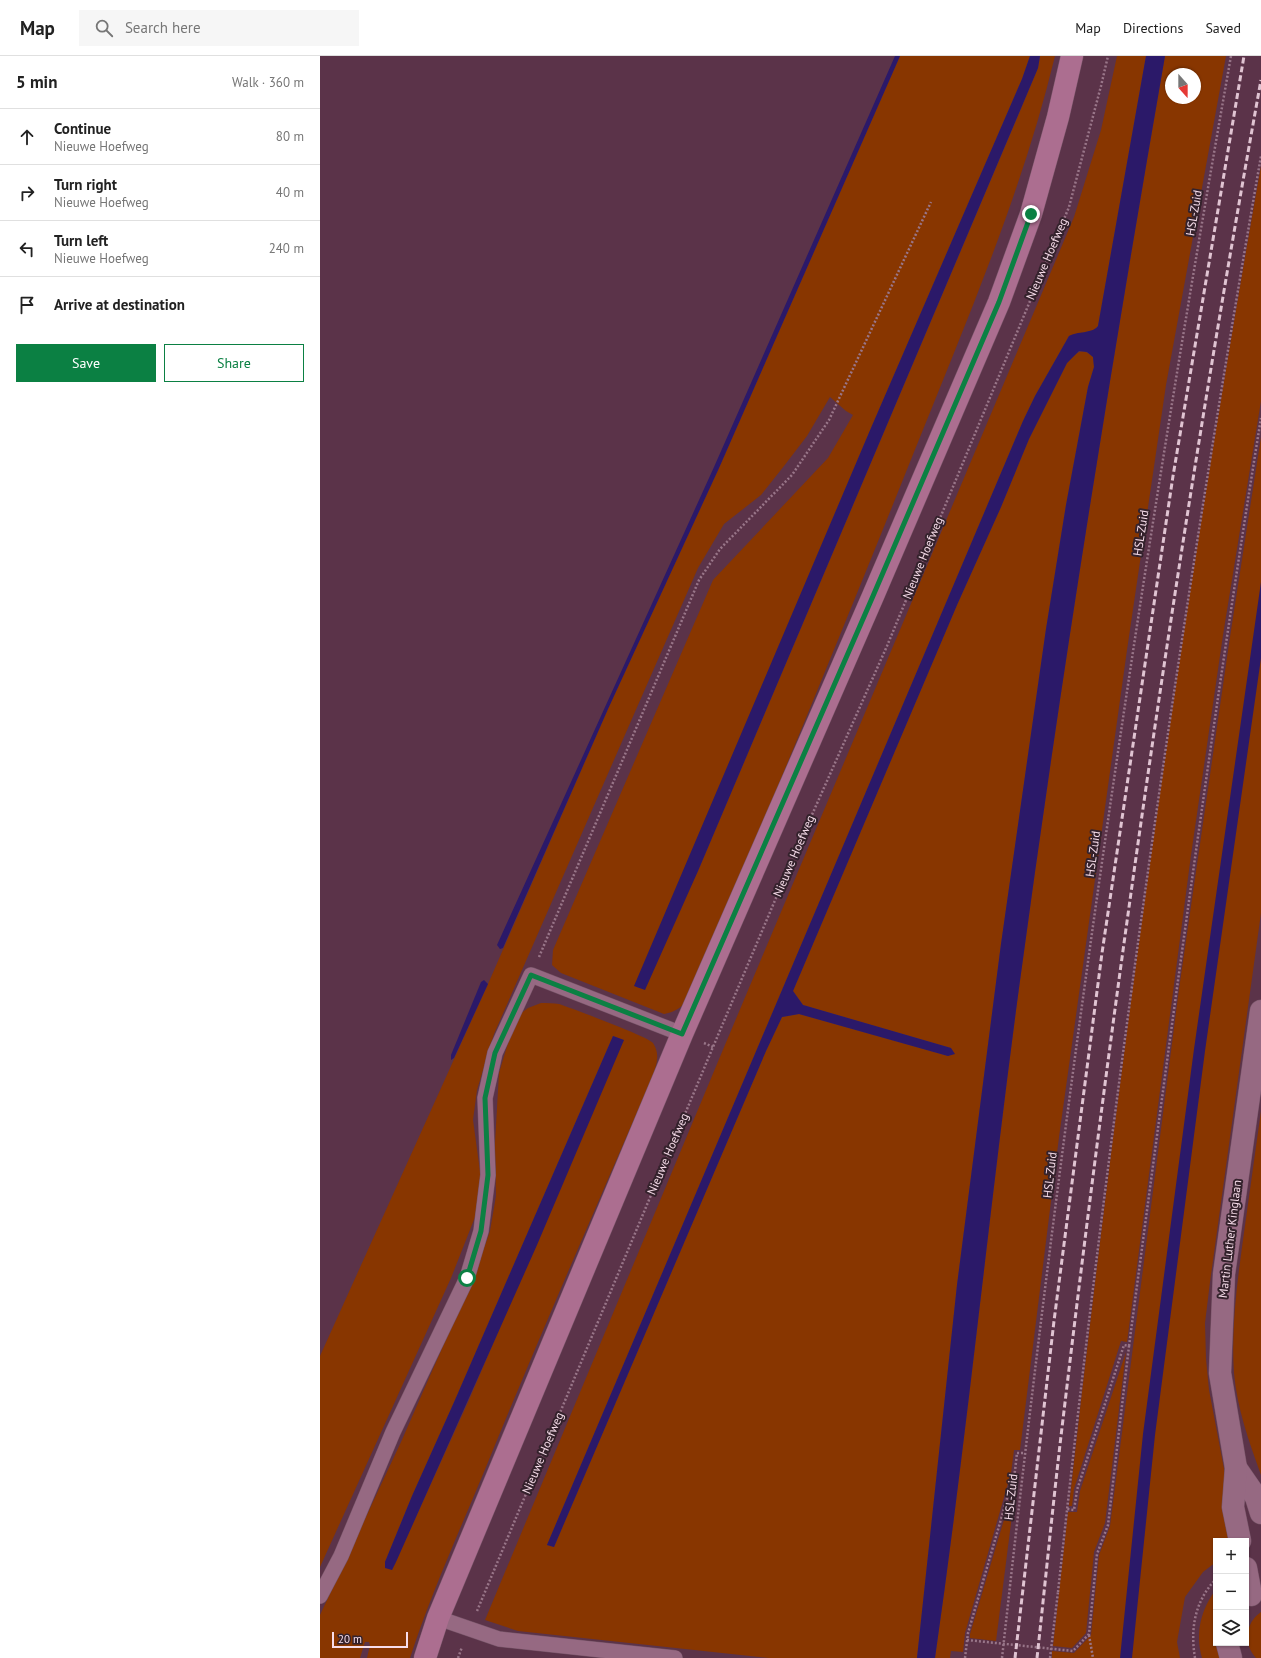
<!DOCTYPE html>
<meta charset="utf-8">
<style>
:root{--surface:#fff;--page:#f6f6f6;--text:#222;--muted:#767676;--line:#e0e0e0;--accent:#0b8043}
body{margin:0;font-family:"PT Sans",sans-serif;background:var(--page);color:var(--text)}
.controls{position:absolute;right:12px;bottom:12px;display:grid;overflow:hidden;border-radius:0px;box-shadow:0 1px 3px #0004}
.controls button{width:36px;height:36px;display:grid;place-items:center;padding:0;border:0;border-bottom:1px solid var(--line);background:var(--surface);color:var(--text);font:20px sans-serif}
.compass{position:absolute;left:845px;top:12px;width:36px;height:36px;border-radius:50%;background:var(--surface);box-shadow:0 1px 3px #0004;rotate:159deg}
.scale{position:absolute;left:12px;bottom:10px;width:76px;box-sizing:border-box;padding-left:4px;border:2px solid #f7ddea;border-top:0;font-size:11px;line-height:14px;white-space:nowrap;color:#f7ddea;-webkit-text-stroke:3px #34222c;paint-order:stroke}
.stop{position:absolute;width:12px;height:12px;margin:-9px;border:3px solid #0b8043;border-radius:50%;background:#fff}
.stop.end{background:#0b8043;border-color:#fff;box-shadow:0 1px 4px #0008}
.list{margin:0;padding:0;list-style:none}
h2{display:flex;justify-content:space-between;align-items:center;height:52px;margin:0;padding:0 16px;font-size:17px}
h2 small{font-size:13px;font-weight:400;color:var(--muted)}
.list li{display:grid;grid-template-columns:26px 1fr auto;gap:12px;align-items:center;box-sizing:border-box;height:56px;padding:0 16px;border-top:1px solid var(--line)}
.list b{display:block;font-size:15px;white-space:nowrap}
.list p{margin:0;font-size:13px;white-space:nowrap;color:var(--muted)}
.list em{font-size:13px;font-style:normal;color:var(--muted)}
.actions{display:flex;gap:8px;padding:12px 16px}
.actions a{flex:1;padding:9px 0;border:1px solid var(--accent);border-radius:0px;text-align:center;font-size:14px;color:var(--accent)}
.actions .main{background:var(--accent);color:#fff}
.icon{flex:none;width:22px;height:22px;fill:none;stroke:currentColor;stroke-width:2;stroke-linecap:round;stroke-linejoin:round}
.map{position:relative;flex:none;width:941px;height:1602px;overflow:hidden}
header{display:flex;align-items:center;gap:24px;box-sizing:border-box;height:56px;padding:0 20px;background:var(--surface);border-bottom:1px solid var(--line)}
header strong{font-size:19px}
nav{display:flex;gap:22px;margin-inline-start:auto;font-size:14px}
.search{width:280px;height:36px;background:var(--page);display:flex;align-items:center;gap:10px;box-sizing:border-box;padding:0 14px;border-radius:0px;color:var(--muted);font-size:15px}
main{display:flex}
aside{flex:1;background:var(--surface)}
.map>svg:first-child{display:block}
.green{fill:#883600;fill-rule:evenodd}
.water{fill:#2b1969}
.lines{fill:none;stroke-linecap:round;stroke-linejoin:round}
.service-casing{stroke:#765467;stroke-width:16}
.tertiary-casing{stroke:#765467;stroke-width:23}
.primary-casing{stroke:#765467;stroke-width:23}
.path{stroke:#997689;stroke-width:2.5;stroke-dasharray:2 2;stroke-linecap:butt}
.service{stroke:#966982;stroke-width:15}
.tertiary{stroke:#966982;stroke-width:22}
.primary{stroke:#ac6e90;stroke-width:22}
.rail{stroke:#e0c4d2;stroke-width:3;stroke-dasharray:6 3;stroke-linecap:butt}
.path-bridge{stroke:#997689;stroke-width:2.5;stroke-dasharray:2 2;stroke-linecap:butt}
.route{stroke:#0b8043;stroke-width:5}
.labels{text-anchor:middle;stroke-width:4;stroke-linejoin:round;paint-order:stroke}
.street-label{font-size:12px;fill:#f7ddea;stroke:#34222c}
</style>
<header>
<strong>Map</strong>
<div class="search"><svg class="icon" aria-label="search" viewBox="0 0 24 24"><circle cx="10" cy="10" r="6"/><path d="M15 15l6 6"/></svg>Search here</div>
<nav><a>Map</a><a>Directions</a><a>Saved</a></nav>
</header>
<main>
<aside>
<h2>5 min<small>Walk · 360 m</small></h2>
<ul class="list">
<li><svg class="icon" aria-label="ahead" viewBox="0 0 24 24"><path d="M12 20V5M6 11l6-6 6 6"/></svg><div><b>Continue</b><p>Nieuwe Hoefweg</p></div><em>80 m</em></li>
<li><svg class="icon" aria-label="right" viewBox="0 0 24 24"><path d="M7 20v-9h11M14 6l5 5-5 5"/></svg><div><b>Turn right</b><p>Nieuwe Hoefweg</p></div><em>40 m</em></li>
<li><svg class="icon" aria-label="left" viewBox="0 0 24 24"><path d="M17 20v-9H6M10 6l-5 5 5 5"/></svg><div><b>Turn left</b><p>Nieuwe Hoefweg</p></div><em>240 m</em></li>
<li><svg class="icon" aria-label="arrive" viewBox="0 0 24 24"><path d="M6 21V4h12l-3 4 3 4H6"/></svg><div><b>Arrive at destination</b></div></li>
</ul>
<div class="actions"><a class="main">Save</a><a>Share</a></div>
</aside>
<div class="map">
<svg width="941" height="1602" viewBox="0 0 941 1602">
<rect width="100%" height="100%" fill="#5b3349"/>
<g class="green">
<path d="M580 0H710L702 23 551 372 315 930 319 932 378 815 698 60 718 12 720 0H735C702 137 646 266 594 396 523 574 449 751 376 929 368 944 362 955 344 958L241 917 232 909 233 894 393 524 508 402 533 359 526 355 510 341 487 380 464 410 441 439 404 468 378 512 174 978 157 1034 153 1064 163 1137 157 1156 131 1222 0 1511V1300L168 928 288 653 399 412Z"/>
<path d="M797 0H826L778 270 774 274 749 280 715 340 703 365 227 1489 234 1491 446 995 462 961 479 958 628 1000 631 992 483 949 473 935 637 549 681 451 709 383 747 307C756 297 761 290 773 301L774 311 768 331 746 449 726 573 681 888 637 1229 597 1602H449L198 1575 165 1564 402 996 754 161 781 74Z"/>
<path d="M845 0H906L846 329 807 594 739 1081 700 1394H694L691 1417 645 1577 643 1596 631 1595 630 1602H615C647 1379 669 1155 699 932 741 620 791 310 845 0ZM851 18H875V42H851Z"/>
<path d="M941 110V345L903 579 871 799 807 1286 801 1285 754 1433 752 1450H749C799 1002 862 554 941 110Z"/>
<polygon points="941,381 941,857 890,1226 885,1267 886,1303 889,1334 905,1418 912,1481 904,1483 904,1485 896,1485 896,1506 883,1516 865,1541 857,1586 860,1602 732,1602 732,1595 754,1597 771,1579 779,1499 790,1470 859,933 910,581"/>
<path d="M221 947C227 947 234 947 239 948 251 952 329 981 333 987 341 999 336 1010 332 1022 276 1151 219 1281 166 1411 140 1474 111 1537 90 1602H47L50 1589 49 1586H45L40 1602H0V1559L81 1386 155 1217 170 1175 176 1140 175 1087 179 1017 188 987 200 958 208 952ZM293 980 303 984 149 1344 72 1514 65 1506 92 1440 135 1344Z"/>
<path d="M941 1055V1419C929 1386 917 1352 914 1317 911 1272 917 1228 923 1184 929 1141 935 1098 941 1055Z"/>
<polygon points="806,1296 785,1467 774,1496 766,1577 752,1592 733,1590 748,1456 757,1456 760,1435"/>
<polygon points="697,1420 676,1585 650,1582 650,1578"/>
<path d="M896 1533V1587L900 1602H882C875 1576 881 1554 896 1533Z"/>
<path d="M941 1556V1602H936C923 1588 925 1567 941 1556Z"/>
</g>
<g class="water">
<polygon points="575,0 580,0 399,412 288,653 183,892 180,893 177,889 394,411"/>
<polygon points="710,0 720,0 718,12 378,815 325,934 314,930 551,372 702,23"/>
<path d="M826 0H845C791 310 741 620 699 932 669 1155 647 1379 615 1602H597L637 1229 681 888 726 573 746 449 768 331 774 311 773 301 767 296 759 295 747 307 709 383 681 451 637 549 473 935 483 949 631 992 635 998 628 1000 479 958 462 961 446 995 234 1491 227 1489 703 365 715 340 749 280C757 275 772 278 778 270Z"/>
<polygon points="941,526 941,602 885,995 835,1379 812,1602 800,1602 823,1378 874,993"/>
<polygon points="164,924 168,928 134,1002 131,1004 131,999 161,926"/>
<polygon points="293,980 304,984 217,1189 76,1506 72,1514 65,1512 65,1506 92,1440 135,1344"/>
</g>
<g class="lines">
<defs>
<g id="service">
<polyline points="0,1540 21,1500 73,1376 147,1222 161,1175 168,1119 165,1042 175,997 211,919 362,978"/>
<polyline points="118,1562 179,1583 355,1602"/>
</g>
<g id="tertiary">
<polyline points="916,1412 936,1441 941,1457"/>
<polyline points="920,1485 913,1451 916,1412 900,1317 904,1218 941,955"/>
<polyline points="926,1512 931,1539"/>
<polyline points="907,1587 911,1602"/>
</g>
<polyline id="primary" points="105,1602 118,1562 362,978 553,540 679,246 711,158 738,61 752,0"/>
</defs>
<use href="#service" class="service-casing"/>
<use href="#tertiary" class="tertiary-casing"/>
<use href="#primary" class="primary-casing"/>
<g class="path">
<polyline points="219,901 379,524 400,493 472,419 509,364 611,146"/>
<polyline points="384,987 393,991"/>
<path d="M809 1290C850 981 891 671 941 362"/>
<path d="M690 1530C747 1018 821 508 911 0"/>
<path d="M738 1536C790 1055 858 576 941 100"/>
<polyline points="157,1555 393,991 475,797 567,590 749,151 781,30 788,0"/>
<polyline points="769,1579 773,1602"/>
<polyline points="647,1584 753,1595 769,1578 777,1498 788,1469 809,1290 804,1289 757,1434 754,1454 747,1453"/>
<polyline points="138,1602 142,1591"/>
<polyline points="645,1602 648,1577 695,1415 697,1397 705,1397"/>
<path d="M875 1602C870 1572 875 1545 896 1523"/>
</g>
<use href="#service" class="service"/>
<use href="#tertiary" class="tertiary"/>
<use href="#primary" class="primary"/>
<g class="rail">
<polyline points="695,1602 734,1265 782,897 853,420 924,0"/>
<path d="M717 1602C726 1520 734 1437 744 1355 797 910 861 465 941 24"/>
</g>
<g class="path-bridge">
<polyline points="682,1602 690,1530"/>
<polyline points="730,1602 738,1536"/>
</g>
</g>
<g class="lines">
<polyline class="route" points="147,1222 161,1175 168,1119 165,1042 175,997 211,919 362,978 553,540 679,246 711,158"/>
</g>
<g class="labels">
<g class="street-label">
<text transform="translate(874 157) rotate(-80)" y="4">HSL-Zuid</text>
<text transform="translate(727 203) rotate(-67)" y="4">Nieuwe Hoefweg</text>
<text transform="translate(821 477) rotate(-81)" y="4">HSL-Zuid</text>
<text transform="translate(603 502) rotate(-68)" y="4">Nieuwe Hoefweg</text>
<text transform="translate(773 798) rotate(-82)" y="4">HSL-Zuid</text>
<text transform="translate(474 800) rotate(-67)" y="4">Nieuwe Hoefweg</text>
<text transform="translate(348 1098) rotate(-67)" y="4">Nieuwe Hoefweg</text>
<text transform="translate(730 1119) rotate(-83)" y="4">HSL-Zuid</text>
<text transform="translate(910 1183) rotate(-83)" y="4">Martin Luther Kinglaan</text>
<text transform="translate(223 1397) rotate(-67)" y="4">Nieuwe Hoefweg</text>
<text transform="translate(691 1441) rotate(-84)" y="4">HSL-Zuid</text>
</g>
</g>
</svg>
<div class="controls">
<button>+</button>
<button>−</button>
<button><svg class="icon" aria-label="layers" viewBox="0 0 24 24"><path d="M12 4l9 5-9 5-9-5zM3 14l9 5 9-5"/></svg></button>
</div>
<svg class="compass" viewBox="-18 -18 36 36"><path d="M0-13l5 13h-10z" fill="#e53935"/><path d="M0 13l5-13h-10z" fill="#767676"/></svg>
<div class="scale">20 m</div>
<div class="stop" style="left:147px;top:1222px"></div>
<div class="stop end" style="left:711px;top:158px"></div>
</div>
</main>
